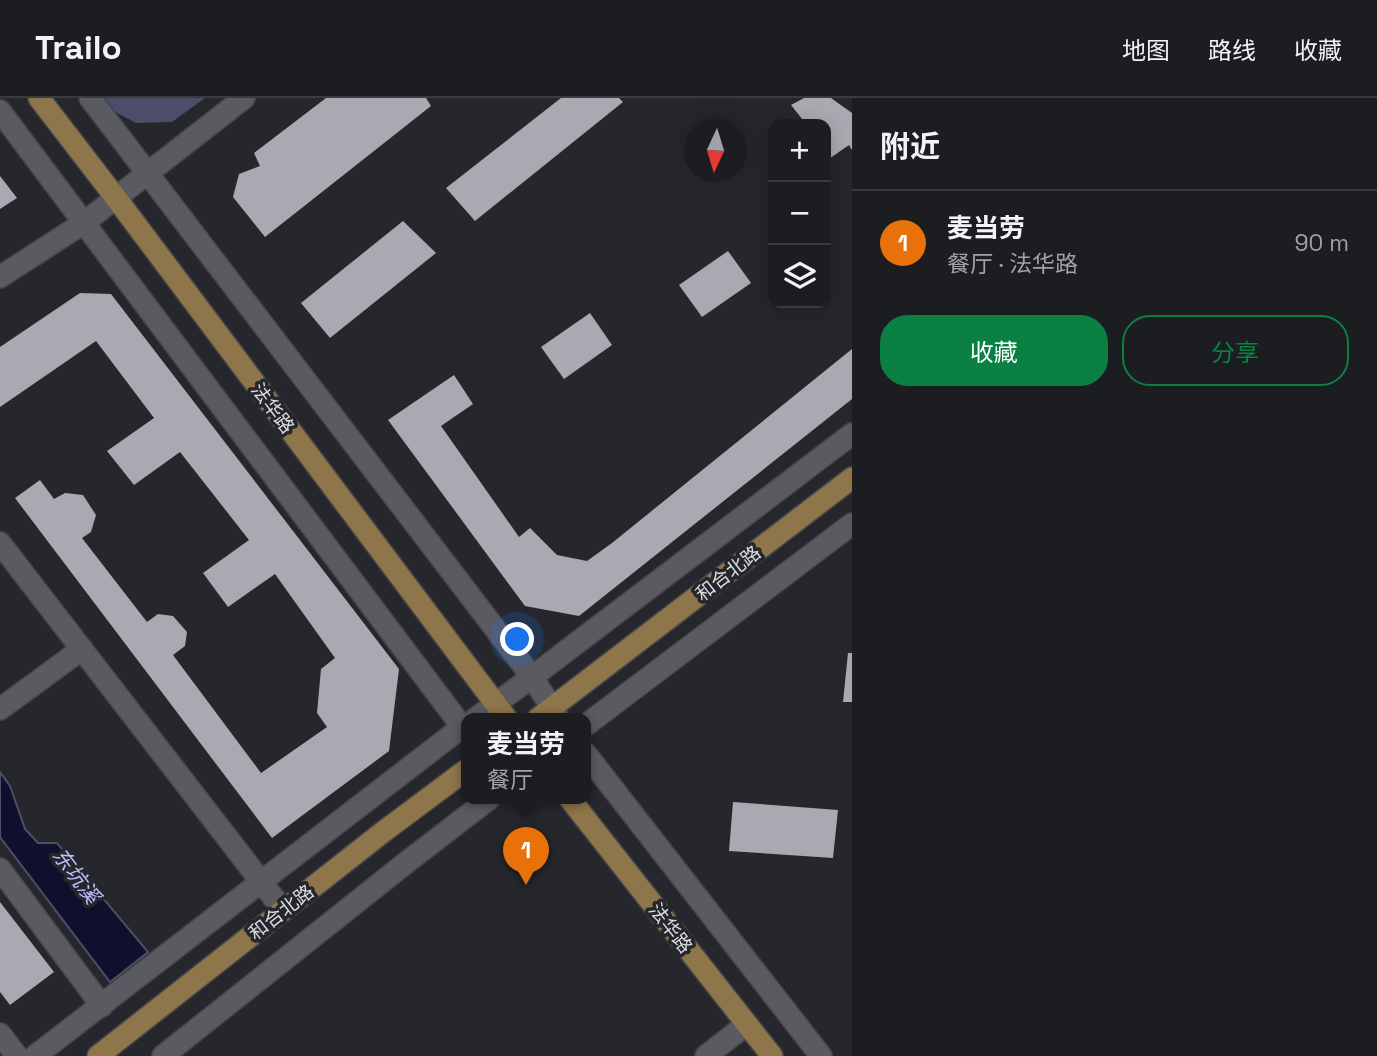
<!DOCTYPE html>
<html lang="zh">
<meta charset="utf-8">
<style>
:root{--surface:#1c1d21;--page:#25262a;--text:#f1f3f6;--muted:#a0a2a5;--line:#3a3b3f;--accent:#0b8043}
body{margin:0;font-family:"Space Grotesk","Noto Sans SC",sans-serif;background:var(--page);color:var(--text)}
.controls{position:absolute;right:21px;top:21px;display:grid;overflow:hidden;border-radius:14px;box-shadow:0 4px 18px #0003}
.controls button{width:63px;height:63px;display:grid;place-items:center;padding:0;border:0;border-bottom:2px solid var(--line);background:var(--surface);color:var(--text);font:35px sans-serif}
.compass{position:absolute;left:684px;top:21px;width:63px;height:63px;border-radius:50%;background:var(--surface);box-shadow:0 4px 18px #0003;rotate:184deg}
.you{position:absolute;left:518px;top:542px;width:24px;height:24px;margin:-18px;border:5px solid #fff;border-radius:50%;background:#1a73e8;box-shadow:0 0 0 10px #1a73e833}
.badge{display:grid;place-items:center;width:46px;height:46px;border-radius:50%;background:var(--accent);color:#fff;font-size:23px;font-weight:700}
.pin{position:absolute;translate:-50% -58px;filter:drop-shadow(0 2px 4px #0008)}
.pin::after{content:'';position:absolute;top:37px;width:24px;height:21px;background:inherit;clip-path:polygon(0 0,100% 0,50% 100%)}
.popup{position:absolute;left:461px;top:615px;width:130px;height:91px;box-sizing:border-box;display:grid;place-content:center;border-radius:14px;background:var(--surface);filter:drop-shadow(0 2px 5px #0005);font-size:23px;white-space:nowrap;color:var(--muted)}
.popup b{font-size:26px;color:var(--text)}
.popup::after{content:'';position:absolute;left:50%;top:100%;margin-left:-14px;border:14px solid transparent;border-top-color:var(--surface)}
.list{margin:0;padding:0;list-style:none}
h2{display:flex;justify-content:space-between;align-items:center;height:91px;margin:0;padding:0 28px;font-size:30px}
h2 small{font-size:23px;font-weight:400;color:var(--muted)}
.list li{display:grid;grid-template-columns:46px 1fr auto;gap:21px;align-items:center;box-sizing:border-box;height:105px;padding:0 28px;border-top:2px solid var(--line)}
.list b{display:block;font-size:26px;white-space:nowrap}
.list p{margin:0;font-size:23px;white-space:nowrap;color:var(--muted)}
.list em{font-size:23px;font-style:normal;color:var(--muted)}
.actions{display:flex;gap:14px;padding:21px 28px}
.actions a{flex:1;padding:16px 0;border:2px solid var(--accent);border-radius:28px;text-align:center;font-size:24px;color:var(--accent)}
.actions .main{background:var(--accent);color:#fff}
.icon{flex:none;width:38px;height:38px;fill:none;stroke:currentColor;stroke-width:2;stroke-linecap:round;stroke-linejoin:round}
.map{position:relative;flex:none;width:852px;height:958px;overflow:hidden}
header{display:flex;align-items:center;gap:42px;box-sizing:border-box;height:98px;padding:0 35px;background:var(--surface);border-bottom:2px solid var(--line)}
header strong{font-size:33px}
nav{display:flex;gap:38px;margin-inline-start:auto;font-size:24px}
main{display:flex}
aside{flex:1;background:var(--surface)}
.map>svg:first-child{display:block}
.green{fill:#4a4e69}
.water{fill:#10102e;stroke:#4d4e64;stroke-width:2}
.building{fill:#a9aab1}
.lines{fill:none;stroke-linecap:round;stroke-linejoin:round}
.minor-casing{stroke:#444549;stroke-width:24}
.major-casing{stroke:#444549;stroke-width:24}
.minor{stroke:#5a5b61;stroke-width:21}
.major{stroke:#8e754a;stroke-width:21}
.labels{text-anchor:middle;stroke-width:7;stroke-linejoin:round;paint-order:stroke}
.street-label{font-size:19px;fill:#dcdde1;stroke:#26272c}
.water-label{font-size:21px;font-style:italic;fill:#b8c0fe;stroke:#26272c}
</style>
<header>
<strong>Trailo</strong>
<nav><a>地图</a><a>路线</a><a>收藏</a></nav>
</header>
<main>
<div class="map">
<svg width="852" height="958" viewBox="0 0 852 958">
<rect width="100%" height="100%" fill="#26272c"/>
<polygon class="green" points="105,0 205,0 172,24 136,25 115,14"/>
<polygon class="water" points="0,674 10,688 25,731 38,745 57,745 148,854 110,884 0,739"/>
<g class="building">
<polygon points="326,0 426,0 431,8 265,139 233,99 239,76 260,68 254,55"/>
<polygon points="561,0 619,0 623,4 475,123 446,90"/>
<polygon points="804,0 831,0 852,15 852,52 849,47 826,63 826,26 806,26 791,7"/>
<polygon points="0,78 17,100 0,111"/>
<polygon points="403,123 436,155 330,240 301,205"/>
<polygon points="728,153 751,185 702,219 679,187"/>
<polygon points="80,195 111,196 399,571 389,653 272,740 15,400 40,382 54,401 65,395 83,397 96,417 91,434 82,440 147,524 158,516 173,518 187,534 185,548 173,557 261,675 327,629 317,615 321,571 335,560 275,476 228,509 203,475 249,442 180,354 134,387 107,353 154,320 96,243 0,309 0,249"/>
<polygon points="590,215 612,247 564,281 541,249"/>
<polygon points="852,251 852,301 579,518 525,508 388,322 454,277 473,306 441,328 519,439 530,430 557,457 587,463 612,445"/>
<polygon points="848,555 852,555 852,604 843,604"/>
<polygon points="733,704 838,712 833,760 729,753"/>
<polygon points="0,804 54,874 10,907 0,894"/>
</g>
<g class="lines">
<defs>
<g id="minor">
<polyline points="90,0 532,579 559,621"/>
<polyline points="0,13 466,634"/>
<polyline points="0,179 85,124 244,0"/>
<polyline points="0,445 283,812"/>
<polyline points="0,611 82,551"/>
<polyline points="475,621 532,579 852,336"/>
<polyline points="586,627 852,426"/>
<polyline points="586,656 821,958"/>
<polyline points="0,771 102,908"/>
<polyline points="0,936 17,958"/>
<polyline points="35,958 466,626"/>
<polyline points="163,958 407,764 489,701"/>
<polyline points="706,958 747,926"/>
</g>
<g id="major">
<polyline points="39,0 116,100 507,621"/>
<polyline points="537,621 852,380"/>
<polyline points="570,701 772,958"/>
<polyline points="98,958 383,734 466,672"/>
</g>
</defs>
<use href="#minor" class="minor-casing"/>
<use href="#major" class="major-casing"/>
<use href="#minor" class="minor"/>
<use href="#major" class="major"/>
</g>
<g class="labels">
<g class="street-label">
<text transform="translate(273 310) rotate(53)" y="7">法华路</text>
<text transform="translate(728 475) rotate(-38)" y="7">和合北路</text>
<text transform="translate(281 814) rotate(-38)" y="7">和合北路</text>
<text transform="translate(671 830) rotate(52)" y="7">法华路</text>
</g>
<g class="water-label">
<text transform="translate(76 778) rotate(53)" y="7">东坑溪</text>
</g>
</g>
</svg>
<div class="controls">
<button>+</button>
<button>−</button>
<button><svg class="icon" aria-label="layers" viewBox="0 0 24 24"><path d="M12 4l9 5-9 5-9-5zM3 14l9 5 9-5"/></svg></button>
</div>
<svg class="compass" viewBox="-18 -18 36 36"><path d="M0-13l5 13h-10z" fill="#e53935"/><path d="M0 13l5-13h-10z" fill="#a0a2a5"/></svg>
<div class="you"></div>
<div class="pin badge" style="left:526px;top:787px;background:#e8710a">1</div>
<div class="popup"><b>麦当劳</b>餐厅</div>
</div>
<aside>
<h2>附近<small></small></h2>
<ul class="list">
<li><span class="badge" style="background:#e8710a">1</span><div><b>麦当劳</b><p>餐厅 · 法华路</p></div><em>90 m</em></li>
</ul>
<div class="actions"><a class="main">收藏</a><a>分享</a></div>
</aside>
</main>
